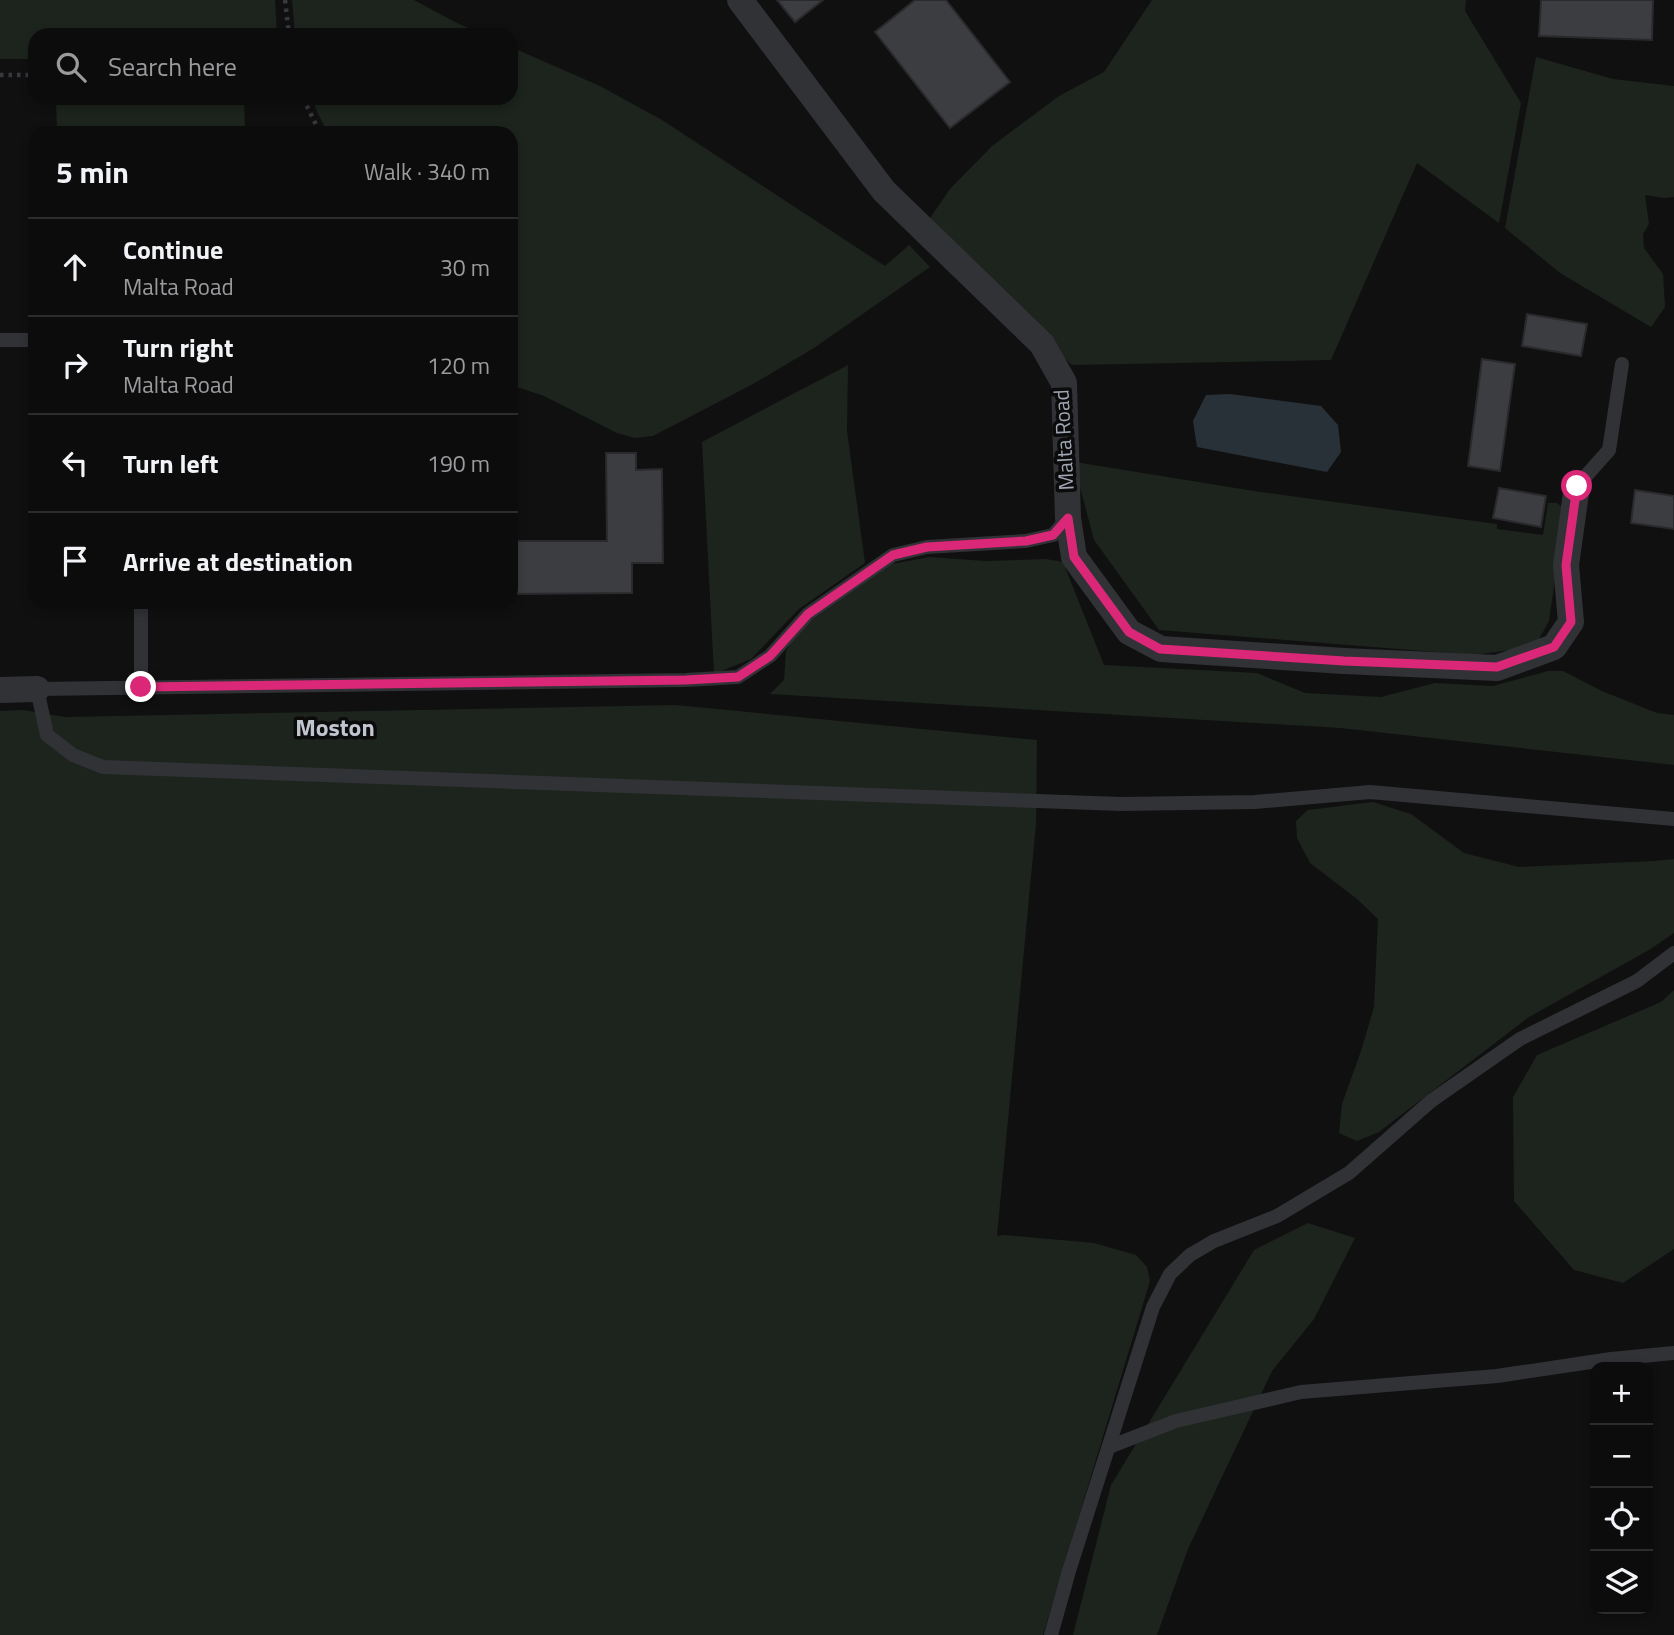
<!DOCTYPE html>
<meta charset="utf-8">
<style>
:root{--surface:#0c0c0d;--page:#1a1a1b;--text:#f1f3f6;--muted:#9a9b9d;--line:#2c2c2e}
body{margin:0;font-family:"Titillium Web",sans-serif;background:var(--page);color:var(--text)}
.controls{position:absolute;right:21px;bottom:21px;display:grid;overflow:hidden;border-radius:14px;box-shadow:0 4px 10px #0003}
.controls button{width:63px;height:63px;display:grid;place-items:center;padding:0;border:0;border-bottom:2px solid var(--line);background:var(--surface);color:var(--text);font:35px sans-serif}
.stop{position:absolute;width:21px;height:21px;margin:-16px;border:5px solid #db2777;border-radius:50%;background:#fff}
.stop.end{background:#db2777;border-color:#fff;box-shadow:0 2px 7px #0008}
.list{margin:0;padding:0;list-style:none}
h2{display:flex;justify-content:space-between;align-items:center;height:91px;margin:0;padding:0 28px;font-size:30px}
h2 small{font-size:23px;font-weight:400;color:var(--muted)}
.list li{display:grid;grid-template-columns:46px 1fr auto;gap:21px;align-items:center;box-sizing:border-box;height:98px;padding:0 28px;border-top:2px solid var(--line)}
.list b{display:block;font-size:26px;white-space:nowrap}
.list p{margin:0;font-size:23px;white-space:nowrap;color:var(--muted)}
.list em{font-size:23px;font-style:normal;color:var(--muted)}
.icon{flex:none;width:38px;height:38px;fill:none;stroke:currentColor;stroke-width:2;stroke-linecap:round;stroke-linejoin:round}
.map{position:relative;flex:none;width:1674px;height:1635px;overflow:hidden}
.search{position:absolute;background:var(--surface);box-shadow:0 4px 10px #0003;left:28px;top:28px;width:490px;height:77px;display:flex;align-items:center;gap:18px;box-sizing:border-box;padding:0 24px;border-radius:21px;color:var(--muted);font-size:26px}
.panel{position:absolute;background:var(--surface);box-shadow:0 4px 10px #0003;left:28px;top:126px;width:490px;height:483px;border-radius:21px}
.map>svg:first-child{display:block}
.green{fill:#1c241d}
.water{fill:#283137}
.building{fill:#3c3d41;stroke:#2a2a2d;stroke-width:2}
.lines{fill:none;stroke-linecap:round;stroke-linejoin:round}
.path{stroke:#37393e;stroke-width:4.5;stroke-dasharray:3.5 5;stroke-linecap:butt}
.lane{stroke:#313236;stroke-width:14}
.street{stroke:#313236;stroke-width:26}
.route{stroke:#db2777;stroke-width:9}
.labels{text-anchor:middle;stroke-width:7;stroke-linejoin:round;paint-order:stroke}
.street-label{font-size:21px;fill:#a0a6b3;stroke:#0b0b0c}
.quarter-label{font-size:24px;font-weight:bold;fill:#c1c5cf;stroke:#0b0b0c}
</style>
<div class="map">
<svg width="1674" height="1635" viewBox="0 0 1674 1635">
<rect width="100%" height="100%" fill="#101011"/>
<g class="green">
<polygon points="0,0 275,0 277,35 35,35 35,59 0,59"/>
<polygon points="292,0 414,0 455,22 483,35 295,35"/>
<polygon points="1152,0 1466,0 1465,11 1521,103 1499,223 1417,163 1331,360 1072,365 980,280 926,224 950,189 992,146 1059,96 1104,72"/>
<polygon points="511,47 600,86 662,120 885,266 909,245 930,267 814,348 753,384 653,436 635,438 617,433 544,396 511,385 511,133 328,133 318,114 312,98 511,98"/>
<polygon points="1536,57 1613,79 1674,86 1674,197 1664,198 1645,195 1649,224 1643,234 1644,248 1663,274 1665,307 1651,327 1560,273 1505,228"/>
<polygon points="56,98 244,98 245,133 57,133"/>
<polygon points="848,365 847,431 865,563 799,609 751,659 714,674 702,442"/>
<polygon points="1075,462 1254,491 1497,524 1497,529 1543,535 1548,503 1557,503 1563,508 1564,517 1549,621 1538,641 1517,649 1473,655 1159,630 1094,540 1076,472"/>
<polygon points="929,557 985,561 1046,559 1063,562 1104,665 1257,673 1305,693 1381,697 1435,683 1493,686 1548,671 1563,671 1602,691 1657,713 1674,715 1674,765 1340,728 770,694 784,680 786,651 798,630 892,564"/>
<polygon points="675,705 1037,740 1036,824 997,1236 1004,1235 1094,1243 1136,1255 1147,1267 1150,1281 1043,1635 0,1635 0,711 23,710 65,717"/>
<polygon points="1373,802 1411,814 1464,853 1519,867 1654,861 1674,859 1674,933 1649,950 1529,1017 1379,1132 1357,1141 1339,1133 1342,1104 1362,1048 1374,1007 1378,919 1357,899 1310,863 1297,838 1296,821 1308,810"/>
<polygon points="1674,990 1674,1249 1623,1283 1574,1270 1514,1201 1513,1097 1537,1055 1661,1002"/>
<polygon points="1308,1223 1355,1238 1314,1319 1272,1371 1188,1549 1157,1635 1073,1635 1111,1485 1254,1250"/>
</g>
<polygon class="water" points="1230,394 1321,406 1338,425 1341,452 1327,472 1197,447 1193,421 1206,395"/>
<g class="building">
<polygon points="777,0 823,0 795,22"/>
<polygon points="915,0 946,0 1010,82 950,128 875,32"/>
<polygon points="1541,0 1653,0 1652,40 1539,36"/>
<polygon points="1527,314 1587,324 1581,356 1522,346"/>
<polygon points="1482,359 1515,364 1500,471 1468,466"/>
<polygon points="511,397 516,397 516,462 511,463"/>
<polygon points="606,453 636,453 636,470 662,469 663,563 632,563 632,593 511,594 511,541 607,541"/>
<polygon points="1499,488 1546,496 1541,527 1493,518"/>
<polygon points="1635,490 1674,496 1674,529 1631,523"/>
</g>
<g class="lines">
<g class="path">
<polyline points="285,0 289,35"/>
<polyline points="0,75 35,75"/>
<polyline points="303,98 320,133"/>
</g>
<g class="lane">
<polyline points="0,340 35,340"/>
<polyline points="1577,486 1609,450 1622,364"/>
<polyline points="1068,518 1053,535 1026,541 927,547 893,555 808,614 770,656 738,677 686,680 37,689 47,735 73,755 103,767 1121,804 1255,802 1370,792 1674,819"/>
<polyline points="141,602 141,687"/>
<polyline points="1109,1447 1176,1421 1301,1392 1497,1376 1611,1359 1674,1353"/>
<polyline points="1051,1635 1069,1571 1153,1307 1170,1274 1190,1255 1214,1241 1277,1216 1349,1173 1431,1101 1520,1039 1637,981 1674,953"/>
</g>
<g class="street">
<polyline points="740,0 884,191 1042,344 1064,383 1068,518 1074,557 1129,632 1161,649 1344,661 1497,668 1554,647 1571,622 1566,565 1577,486"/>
<polyline points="0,690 37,689"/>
</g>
</g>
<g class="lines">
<polyline class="route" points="141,687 686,680 738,677 770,656 808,614 893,555 927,547 1026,541 1053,535 1068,518 1074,557 1129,632 1160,649 1344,661 1497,667 1554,647 1571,622 1566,565 1577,486"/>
</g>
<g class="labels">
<g class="street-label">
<text transform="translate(1064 440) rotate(-93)" y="7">Malta Road</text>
</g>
<g class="quarter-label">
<text x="335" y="736">Moston</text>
</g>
</g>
</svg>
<div class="controls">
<button>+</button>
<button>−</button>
<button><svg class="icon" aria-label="locate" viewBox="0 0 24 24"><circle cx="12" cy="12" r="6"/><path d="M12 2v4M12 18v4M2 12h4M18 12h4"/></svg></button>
<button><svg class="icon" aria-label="layers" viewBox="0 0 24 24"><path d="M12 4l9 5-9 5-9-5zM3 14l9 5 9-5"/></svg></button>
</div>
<div class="stop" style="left:1577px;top:486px"></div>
<div class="stop end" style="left:141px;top:687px"></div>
<div class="search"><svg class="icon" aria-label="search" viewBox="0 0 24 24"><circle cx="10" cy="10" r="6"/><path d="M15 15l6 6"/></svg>Search here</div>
<section class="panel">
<h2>5 min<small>Walk · 340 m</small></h2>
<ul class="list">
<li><svg class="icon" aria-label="ahead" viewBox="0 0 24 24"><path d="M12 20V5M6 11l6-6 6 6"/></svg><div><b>Continue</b><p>Malta Road</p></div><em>30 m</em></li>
<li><svg class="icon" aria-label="right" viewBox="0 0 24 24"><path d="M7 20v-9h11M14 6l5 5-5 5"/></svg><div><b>Turn right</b><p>Malta Road</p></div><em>120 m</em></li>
<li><svg class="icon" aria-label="left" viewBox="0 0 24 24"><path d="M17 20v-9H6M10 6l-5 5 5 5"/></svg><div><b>Turn left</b></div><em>190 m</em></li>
<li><svg class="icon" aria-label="arrive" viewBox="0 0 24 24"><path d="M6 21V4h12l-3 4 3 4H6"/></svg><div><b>Arrive at destination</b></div></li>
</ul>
</section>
</div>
